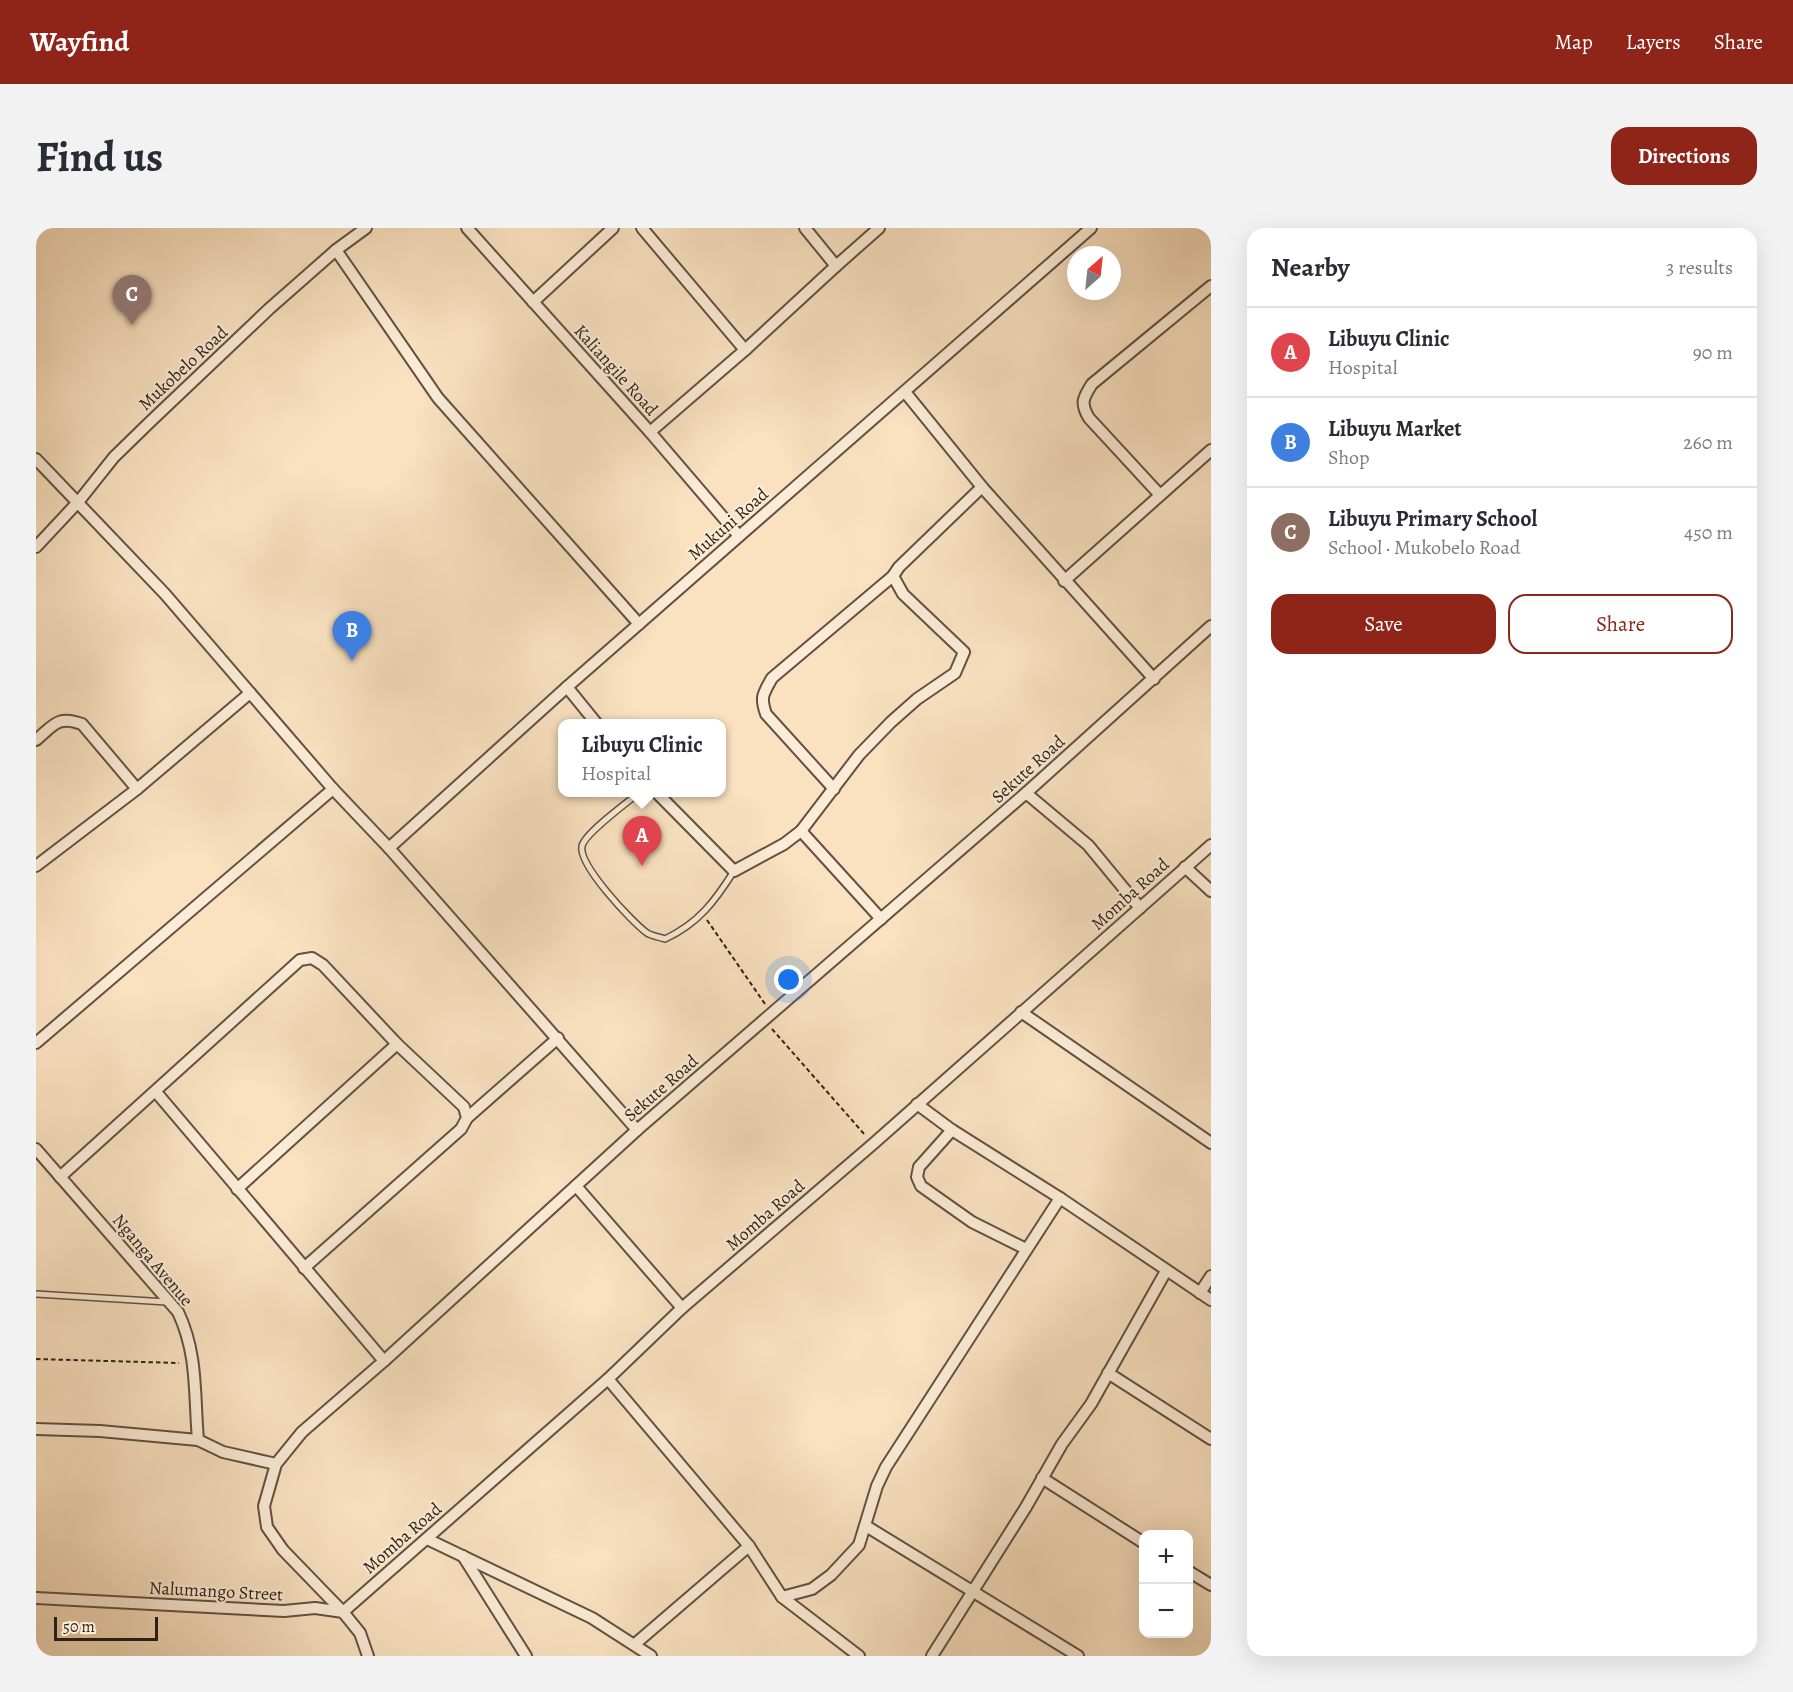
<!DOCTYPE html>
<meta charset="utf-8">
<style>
:root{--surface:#fff;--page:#f2f2f3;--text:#2b2b33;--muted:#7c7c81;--line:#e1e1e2;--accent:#8f2418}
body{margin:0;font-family:Alegreya,serif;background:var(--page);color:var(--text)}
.controls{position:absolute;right:18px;bottom:18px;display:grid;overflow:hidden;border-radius:12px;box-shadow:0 6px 24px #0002}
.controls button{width:54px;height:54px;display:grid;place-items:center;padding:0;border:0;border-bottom:2px solid var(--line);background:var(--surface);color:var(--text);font:30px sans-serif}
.compass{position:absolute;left:1031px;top:18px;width:54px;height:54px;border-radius:50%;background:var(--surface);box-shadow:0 6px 24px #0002;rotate:27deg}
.scale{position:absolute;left:18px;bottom:15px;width:104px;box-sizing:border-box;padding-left:6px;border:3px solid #2f2118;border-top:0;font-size:16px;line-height:21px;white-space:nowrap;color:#2f2118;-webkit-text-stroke:4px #fcecd7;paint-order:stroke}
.you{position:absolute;left:753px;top:752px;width:21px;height:21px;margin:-15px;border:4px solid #fff;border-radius:50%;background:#1a73e8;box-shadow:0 0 0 9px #1a73e833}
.badge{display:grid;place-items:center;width:39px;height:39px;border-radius:50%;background:var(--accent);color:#fff;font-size:20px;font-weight:700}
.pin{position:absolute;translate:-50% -50px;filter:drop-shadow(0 2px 3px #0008)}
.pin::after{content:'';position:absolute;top:32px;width:21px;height:18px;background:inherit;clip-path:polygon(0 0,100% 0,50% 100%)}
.popup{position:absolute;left:522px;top:491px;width:168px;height:78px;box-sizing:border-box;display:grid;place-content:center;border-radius:12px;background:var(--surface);filter:drop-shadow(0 2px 4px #0005);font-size:20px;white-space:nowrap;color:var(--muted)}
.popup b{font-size:22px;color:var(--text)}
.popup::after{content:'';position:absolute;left:50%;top:100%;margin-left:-12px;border:12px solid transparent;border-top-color:var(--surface)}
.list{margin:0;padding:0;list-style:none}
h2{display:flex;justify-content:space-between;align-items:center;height:78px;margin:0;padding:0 24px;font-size:26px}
h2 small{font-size:20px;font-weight:400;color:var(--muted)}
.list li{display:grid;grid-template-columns:39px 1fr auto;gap:18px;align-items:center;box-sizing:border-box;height:90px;padding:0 24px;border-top:2px solid var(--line)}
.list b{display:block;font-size:22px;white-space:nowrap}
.list p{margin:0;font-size:20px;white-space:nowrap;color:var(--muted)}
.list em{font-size:20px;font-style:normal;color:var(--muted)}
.actions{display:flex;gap:12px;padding:18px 24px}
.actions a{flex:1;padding:14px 0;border:2px solid var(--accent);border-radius:18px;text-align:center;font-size:21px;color:var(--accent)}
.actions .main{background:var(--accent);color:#fff}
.map{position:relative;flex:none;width:1175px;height:1428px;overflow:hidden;border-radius:18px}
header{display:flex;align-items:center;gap:36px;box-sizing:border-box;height:84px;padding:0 30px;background:var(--accent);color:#fff}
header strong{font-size:28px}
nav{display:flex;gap:33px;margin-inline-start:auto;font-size:21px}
.intro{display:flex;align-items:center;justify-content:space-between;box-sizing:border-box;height:144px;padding:0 36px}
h1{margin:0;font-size:42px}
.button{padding:15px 27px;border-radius:18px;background:var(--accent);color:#fff;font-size:21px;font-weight:700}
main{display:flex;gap:36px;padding:0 36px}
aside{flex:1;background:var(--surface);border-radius:18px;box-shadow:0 6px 24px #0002}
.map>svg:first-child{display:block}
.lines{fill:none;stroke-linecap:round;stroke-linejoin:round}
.lane-casing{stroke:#625142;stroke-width:8}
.street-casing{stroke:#625142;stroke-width:14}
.path{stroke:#2f2118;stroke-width:2;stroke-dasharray:4.5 3;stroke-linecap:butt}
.lane{stroke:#fcecd7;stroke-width:5}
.street{stroke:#fcecd7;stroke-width:10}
.labels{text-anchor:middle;stroke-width:4.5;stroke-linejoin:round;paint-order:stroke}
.street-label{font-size:18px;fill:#2f2118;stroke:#fcecd7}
</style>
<header>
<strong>Wayfind</strong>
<nav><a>Map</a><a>Layers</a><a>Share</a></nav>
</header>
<div class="intro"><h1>Find us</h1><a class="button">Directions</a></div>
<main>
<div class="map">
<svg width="1175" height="1428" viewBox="0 0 1175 1428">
<rect width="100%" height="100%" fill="#fae2c1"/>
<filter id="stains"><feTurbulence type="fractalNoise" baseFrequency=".00333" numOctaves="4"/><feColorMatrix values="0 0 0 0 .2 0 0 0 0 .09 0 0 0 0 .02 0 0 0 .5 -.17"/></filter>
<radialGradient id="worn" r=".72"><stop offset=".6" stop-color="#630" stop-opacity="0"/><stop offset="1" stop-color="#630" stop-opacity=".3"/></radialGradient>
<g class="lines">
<defs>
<g id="lane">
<path d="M604 564C592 574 549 605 546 618 542 637 596 694 611 705 616 708 623 709 629 711 663 695 679 673 698 643"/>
<polyline points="0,1066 131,1074"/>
</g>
<g id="street">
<polyline points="431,0 614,204 703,308"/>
<polyline points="606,0 709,122"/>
<polyline points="769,0 800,38"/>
<polyline points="300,22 402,170 603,396"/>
<polyline points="497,74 577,0"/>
<polyline points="869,164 946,259 1118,451"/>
<polyline points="614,204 709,122 800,38 843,0"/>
<polyline points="0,231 129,366 297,561 353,620 601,902"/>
<path d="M1124 267 1053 190C1044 175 1047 170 1056 156L1175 58"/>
<polyline points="0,319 43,273 78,229 115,193 233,81 300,22 330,0"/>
<polyline points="1028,353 1175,222"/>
<polyline points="1175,398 990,565 601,902 348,1133 266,1204 240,1236 228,1278 231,1299 247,1322 307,1384 572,1151 646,1080 837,916 1175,617"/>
<polyline points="531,459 561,496"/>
<path d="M0 512C18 497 22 487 46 496L101 561"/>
<path d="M798 561 730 486C724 469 727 466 736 450L857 348 863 339 946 259"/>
<polyline points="620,564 698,643 748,616 765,603 823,527 855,494 881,471 919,445 928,424 867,366 857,348"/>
<polyline points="990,565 1052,617 1104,680"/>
<polyline points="765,603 845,691"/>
<polyline points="353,620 531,459 1055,0"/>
<polyline points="0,638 101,561 214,465"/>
<polyline points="1149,639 1175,663"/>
<polyline points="985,784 1175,915"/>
<polyline points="0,815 297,561"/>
<polyline points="120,864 348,1133"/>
<polyline points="881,876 916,902 1024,970 1175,1072"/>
<polyline points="431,890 522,810"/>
<polyline points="916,902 883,939 881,949 885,958 936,994 990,1021"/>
<path d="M0 921 142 1084C162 1126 158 1166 162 1212L187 1224 240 1236"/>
<polyline points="24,949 264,732 276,730 287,737 361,816 428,879 431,890 425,901 268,1040"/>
<polyline points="540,958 646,1080"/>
<polyline points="201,961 361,816"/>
<polyline points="1164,1065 1175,1048"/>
<polyline points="1072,1145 1175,1211"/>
<polyline points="572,1151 713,1318 746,1369 823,1428"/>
<polyline points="0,1201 64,1203 162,1212"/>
<polyline points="1006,1250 1108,1315"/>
<polyline points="830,1298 1042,1428"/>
<polyline points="391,1311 556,1390 615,1428"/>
<polyline points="427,1328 490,1428"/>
<polyline points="1152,1343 1175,1357"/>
<polyline points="746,1369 776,1361 795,1347 823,1317 841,1258 850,1239 1024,970"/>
<polyline points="0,1370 248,1383 279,1380 307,1384 324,1405 332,1428"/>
<polyline points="599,1416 713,1318"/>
<polyline points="896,1428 990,1279 1026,1216 1055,1176 1130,1043"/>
</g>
</defs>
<use href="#lane" class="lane-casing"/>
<use href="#street" class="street-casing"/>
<g class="path">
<polyline points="671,692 729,776"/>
<polyline points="736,801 829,907"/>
<polyline points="0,1131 143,1135"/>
</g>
<use href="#lane" class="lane"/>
<use href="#street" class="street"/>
</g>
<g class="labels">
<g class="street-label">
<text transform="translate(147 140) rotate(-43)" y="6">Mukobelo Road</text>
<text transform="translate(580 142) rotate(48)" y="6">Kaliangile Road</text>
<text transform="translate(692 296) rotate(-41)" y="6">Mukuni Road</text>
<text transform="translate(992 541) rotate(-42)" y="6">Sekute Road</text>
<text transform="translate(1094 666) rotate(-42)" y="6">Momba Road</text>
<text transform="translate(625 860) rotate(-41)" y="6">Sekute Road</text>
<text transform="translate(729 987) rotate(-41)" y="6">Momba Road</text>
<text transform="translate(117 1032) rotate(50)" y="6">Nganga Avenue</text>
<text transform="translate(366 1310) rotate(-41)" y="6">Momba Road</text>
<text transform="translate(180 1363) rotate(3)" y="6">Nalumango Street</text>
</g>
</g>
<rect width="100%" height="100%" filter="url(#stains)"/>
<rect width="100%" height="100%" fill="url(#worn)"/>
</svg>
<div class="controls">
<button>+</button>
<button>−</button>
</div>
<svg class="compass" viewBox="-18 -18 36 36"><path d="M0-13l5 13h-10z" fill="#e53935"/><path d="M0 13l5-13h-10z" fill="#7c7c81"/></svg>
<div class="scale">50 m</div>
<div class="you"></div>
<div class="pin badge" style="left:606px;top:638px;background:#e0444e">A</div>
<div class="popup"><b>Libuyu Clinic</b>Hospital</div>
<div class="pin badge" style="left:316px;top:433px;background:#3f7fe0">B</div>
<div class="pin badge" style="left:96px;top:97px;background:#8d6e63">C</div>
</div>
<aside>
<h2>Nearby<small>3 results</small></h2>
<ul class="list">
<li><span class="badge" style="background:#e0444e">A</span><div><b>Libuyu Clinic</b><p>Hospital</p></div><em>90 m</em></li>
<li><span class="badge" style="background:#3f7fe0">B</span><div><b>Libuyu Market</b><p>Shop</p></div><em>260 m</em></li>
<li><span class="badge" style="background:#8d6e63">C</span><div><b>Libuyu Primary School</b><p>School · Mukobelo Road</p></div><em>450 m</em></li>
</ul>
<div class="actions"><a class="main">Save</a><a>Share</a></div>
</aside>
</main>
